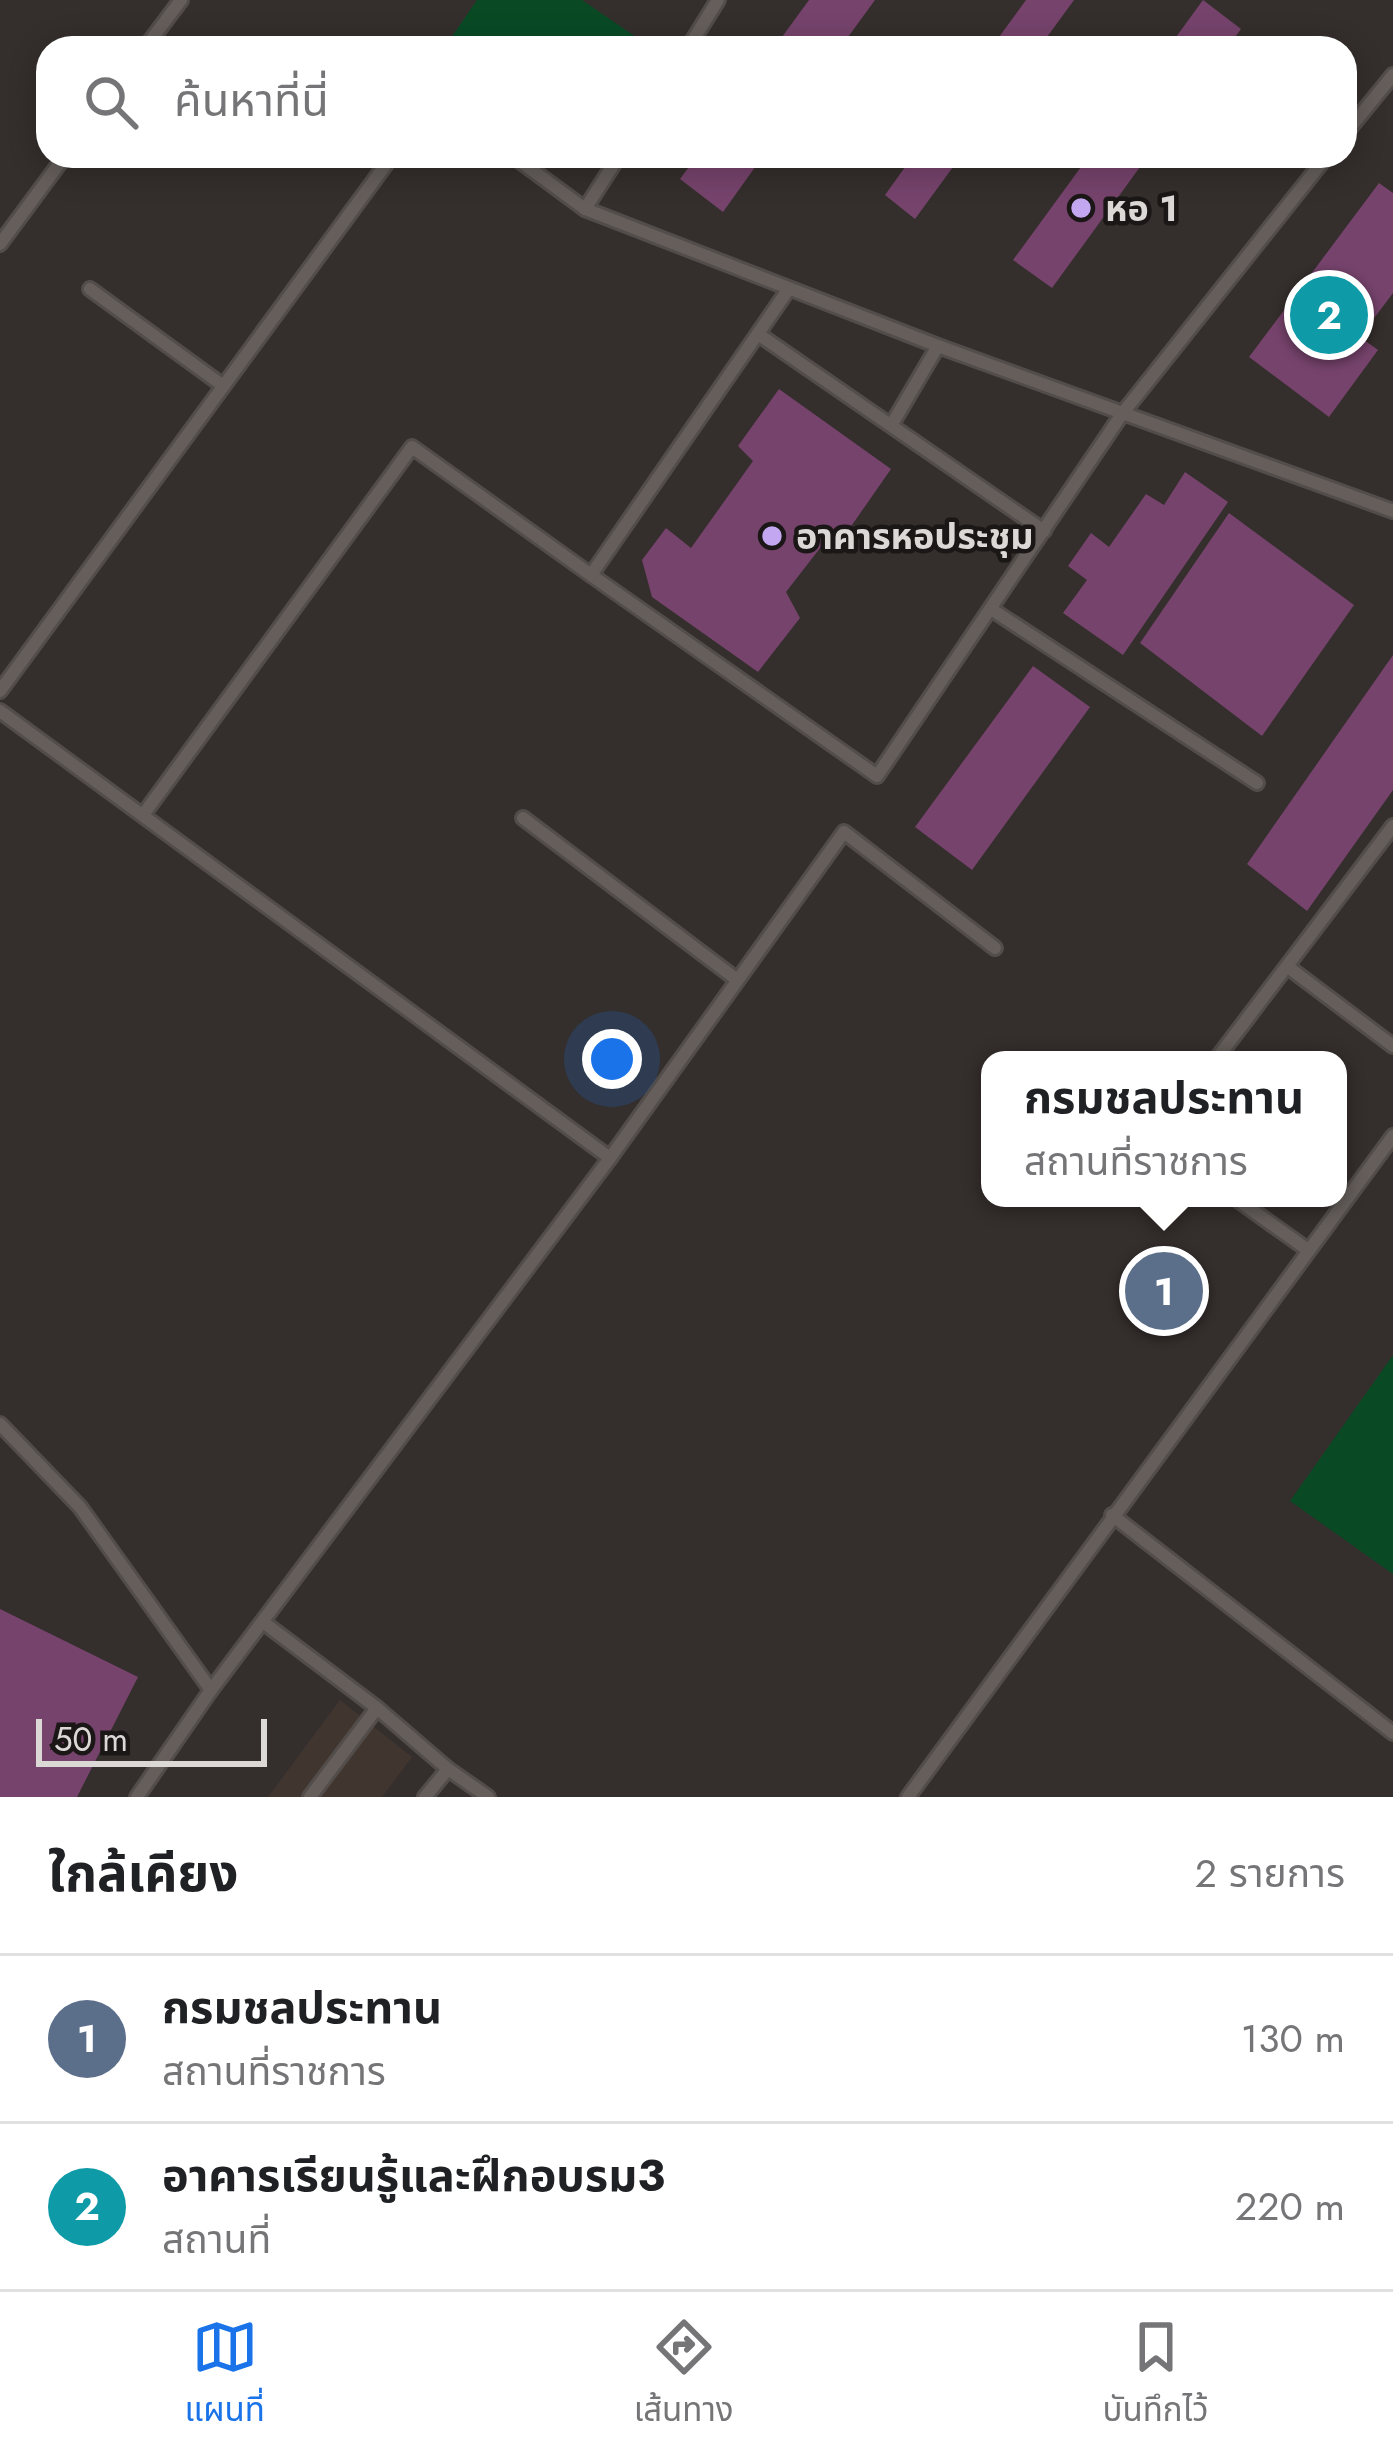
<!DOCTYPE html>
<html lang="th">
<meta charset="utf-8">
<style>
:root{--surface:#fff;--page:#f6f6f6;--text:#202124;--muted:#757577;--line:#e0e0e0;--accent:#1a73e8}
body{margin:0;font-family:Jost,"Noto Sans Thai",sans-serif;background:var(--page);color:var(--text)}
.scale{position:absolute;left:36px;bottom:30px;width:231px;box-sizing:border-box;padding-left:12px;border:6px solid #dcd8d6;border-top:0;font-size:33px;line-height:42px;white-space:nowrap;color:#dcd8d6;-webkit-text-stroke:9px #1a1716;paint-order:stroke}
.you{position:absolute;left:612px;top:1059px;width:42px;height:42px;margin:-30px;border:9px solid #fff;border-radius:50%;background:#1a73e8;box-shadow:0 0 0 18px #1a73e833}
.badge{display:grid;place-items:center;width:78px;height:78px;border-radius:50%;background:var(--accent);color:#fff;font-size:39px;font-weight:700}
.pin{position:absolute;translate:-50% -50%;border:6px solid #fff;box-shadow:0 3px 12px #0006}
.popup{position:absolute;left:981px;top:1051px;width:366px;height:156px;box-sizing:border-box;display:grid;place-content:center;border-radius:24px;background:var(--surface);filter:drop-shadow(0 3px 9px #0005);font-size:39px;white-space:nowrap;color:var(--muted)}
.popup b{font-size:45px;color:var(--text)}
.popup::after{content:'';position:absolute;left:50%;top:100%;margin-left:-24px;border:24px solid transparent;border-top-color:var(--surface)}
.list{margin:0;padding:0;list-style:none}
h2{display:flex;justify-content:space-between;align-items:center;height:156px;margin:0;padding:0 48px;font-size:51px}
h2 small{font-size:39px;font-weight:400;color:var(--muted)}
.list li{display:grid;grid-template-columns:78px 1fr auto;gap:36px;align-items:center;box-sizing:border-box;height:168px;padding:0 48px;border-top:3px solid var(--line)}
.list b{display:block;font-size:45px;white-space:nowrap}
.list p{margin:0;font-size:39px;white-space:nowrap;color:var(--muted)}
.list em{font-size:39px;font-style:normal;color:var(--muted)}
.icon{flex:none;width:66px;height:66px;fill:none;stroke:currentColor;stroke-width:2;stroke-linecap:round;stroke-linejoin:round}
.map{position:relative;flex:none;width:1393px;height:1797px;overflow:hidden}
.search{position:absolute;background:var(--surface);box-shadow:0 6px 30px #0003;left:36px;right:36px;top:36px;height:132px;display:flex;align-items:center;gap:30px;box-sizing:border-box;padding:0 42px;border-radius:36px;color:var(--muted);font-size:45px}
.sheet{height:492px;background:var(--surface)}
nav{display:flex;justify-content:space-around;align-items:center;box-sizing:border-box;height:168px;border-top:3px solid var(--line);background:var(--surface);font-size:33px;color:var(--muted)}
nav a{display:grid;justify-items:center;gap:6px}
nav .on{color:var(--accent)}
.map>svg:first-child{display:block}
.built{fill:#41352f}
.green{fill:#094a25}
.building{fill:#76436c}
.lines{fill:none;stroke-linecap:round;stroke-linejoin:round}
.service-casing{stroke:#524d4a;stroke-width:18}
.service{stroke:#655e5b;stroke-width:12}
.poi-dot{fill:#c4a7f1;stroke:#1a1716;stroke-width:4.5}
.labels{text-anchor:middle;stroke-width:9;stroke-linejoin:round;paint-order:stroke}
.poi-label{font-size:36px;font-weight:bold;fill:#dcd8d6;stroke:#1a1716;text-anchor:start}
</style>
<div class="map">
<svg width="1393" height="1797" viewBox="0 0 1393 1797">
<rect width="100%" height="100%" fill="#342e2c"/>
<polygon class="built" points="340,1700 412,1757 382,1797 268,1797"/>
<g class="green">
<polygon points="477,0 582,0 652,48 444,48"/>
<polygon points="1393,1355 1393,1574 1290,1501"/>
</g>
<g class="building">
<polygon points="809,0 875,0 840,48 774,48"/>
<polygon points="1026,0 1074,0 1039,48 991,48"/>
<polygon points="1203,0 1241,29 1227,48 1168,48"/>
<polygon points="697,156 763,156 723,212 680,179"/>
<polygon points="913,156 961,156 915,219 885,195"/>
<polygon points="1089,156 1148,156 1052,288 1013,260"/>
<polygon points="1379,183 1393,193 1393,293 1360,337 1378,350 1329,417 1249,357"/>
<polygon points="779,389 891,469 836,548 824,543 786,592 800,618 758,672 652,597 642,560 666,528 691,548 753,461 738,446"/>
<polygon points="1185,472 1228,502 1123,655 1063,613 1087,580 1068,566 1091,533 1109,547 1146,494 1164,505"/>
<polygon points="1229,513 1354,605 1262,736 1140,643"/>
<polygon points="1393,655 1393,790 1307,911 1247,864"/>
<polygon points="1033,666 1090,707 972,870 915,827"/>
<polygon points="0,1609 138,1677 77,1797 0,1797"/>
</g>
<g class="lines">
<defs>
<g id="service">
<polyline points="145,48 181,0"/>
<polyline points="688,48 718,0"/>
<polyline points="1345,134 1393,75"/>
<polyline points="513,156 585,209 938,346 1393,511"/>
<polyline points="585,209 619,156"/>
<polyline points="0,244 65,156"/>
<polyline points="90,289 222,385"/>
<polyline points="758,334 1044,531"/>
<polyline points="892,424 938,346"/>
<polyline points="591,575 877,776 1122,414 1327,156"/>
<polyline points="991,609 1257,783"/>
<polyline points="0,691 392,156"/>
<polyline points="0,711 610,1158"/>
<polyline points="143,815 412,447 591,575 788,290"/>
<polyline points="523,818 736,979"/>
<polyline points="1288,967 1393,1046"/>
<polyline points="1218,1057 1393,826"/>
<polyline points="1235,1198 1308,1250"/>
<polyline points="0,1424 80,1507 211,1690"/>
<polyline points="1112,1515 1393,1733"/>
<polyline points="263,1622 377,1708"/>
<polyline points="137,1797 211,1690 610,1158 844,832 995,948"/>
<polyline points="310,1797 377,1708 448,1769 488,1797"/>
<polyline points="425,1797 448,1769"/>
<polyline points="908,1797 1393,1136"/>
</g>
</defs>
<use href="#service" class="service-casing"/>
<use href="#service" class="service"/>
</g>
<g class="poi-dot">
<circle cx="1081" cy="208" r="12"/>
<circle cx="772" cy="536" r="12"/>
</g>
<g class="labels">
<g class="poi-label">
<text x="1105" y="221">หอ 1</text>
<text x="796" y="549">อาคารหอประชุม</text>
</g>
</g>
</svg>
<div class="scale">50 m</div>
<div class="you"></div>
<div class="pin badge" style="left:1164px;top:1291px;background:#5c6f8a">1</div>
<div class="popup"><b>กรมชลประทาน</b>สถานที่ราชการ</div>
<div class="pin badge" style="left:1329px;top:315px;background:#0f9aa8">2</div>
<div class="search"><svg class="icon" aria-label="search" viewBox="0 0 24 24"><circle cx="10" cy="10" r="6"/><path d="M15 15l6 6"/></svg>ค้นหาที่นี่</div>
</div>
<section class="sheet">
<h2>ใกล้เคียง<small>2 รายการ</small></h2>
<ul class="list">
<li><span class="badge" style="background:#5c6f8a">1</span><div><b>กรมชลประทาน</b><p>สถานที่ราชการ</p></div><em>130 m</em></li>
<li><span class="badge" style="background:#0f9aa8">2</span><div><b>อาคารเรียนรู้และฝึกอบรม3</b><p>สถานที่</p></div><em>220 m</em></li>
</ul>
</section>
<nav>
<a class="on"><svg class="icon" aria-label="map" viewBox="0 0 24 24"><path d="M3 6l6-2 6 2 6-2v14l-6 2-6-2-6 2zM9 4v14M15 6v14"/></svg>แผนที่</a>
<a><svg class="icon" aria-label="directions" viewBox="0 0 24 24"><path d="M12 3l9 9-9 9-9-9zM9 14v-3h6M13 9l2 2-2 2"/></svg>เส้นทาง</a>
<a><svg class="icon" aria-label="saved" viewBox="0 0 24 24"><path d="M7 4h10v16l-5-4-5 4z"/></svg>บันทึกไว้</a>
</nav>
